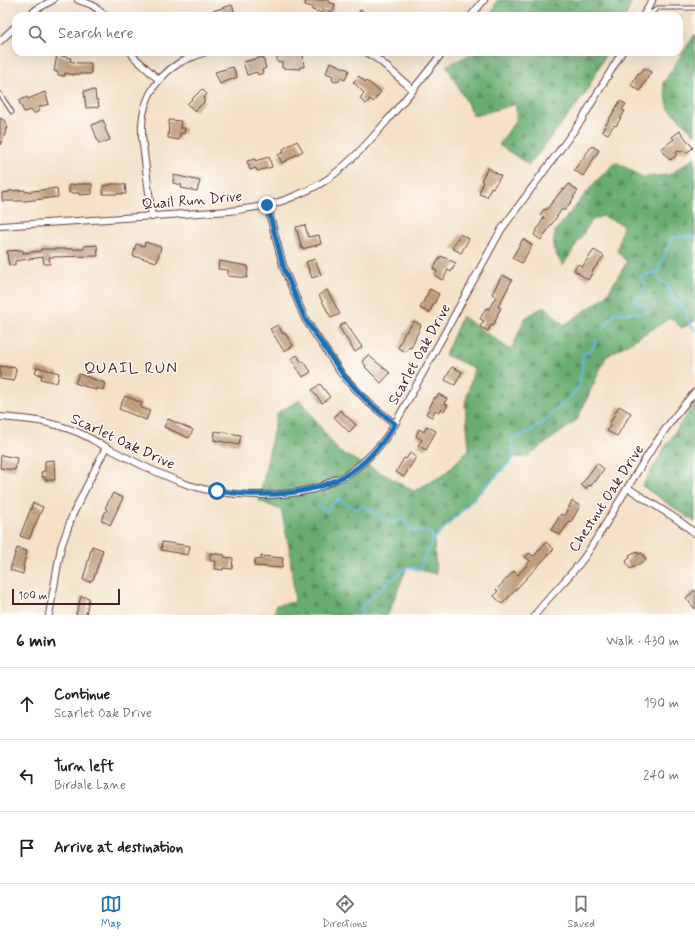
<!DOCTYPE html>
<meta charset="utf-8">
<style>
:root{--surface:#fff;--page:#f6f6f6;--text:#202124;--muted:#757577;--line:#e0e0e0;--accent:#1f6fb2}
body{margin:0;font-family:Mynerve,sans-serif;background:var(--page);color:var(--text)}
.scale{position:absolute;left:12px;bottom:10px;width:108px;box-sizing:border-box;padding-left:4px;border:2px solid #4a1f2b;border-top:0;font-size:11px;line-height:14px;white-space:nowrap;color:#4a1f2b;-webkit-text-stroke:3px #fdfcf7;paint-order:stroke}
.stop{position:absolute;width:12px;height:12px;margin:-9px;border:3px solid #1f6fb2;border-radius:50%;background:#fff}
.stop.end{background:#1f6fb2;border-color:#fff;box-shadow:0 1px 4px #0008}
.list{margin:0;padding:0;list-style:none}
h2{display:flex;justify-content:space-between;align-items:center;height:52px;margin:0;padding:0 16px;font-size:17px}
h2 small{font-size:13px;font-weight:400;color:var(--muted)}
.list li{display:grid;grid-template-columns:26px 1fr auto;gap:12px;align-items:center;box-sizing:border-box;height:72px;padding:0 16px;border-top:1px solid var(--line)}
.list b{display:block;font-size:15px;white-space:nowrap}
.list p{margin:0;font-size:13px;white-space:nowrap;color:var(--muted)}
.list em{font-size:13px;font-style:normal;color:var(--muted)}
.icon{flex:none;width:22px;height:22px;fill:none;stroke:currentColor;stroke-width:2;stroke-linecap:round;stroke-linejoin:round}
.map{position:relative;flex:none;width:695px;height:615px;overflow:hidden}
.search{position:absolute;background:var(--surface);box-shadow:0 4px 16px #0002;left:12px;right:12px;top:12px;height:44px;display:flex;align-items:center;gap:10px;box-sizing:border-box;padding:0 14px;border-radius:12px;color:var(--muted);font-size:15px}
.sheet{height:268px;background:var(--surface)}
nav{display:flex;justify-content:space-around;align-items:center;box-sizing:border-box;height:56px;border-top:1px solid var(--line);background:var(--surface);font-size:11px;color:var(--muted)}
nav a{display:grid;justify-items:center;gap:2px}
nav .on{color:var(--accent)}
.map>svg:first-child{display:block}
.forest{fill:url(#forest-firs);stroke:#59664e}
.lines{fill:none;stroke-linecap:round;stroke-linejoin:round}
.stream{stroke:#65b8e1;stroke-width:2}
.building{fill:url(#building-back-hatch)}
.lane-casing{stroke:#643c42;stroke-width:5}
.street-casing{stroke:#643c42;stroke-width:8}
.lane{stroke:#fff;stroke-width:3}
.street{stroke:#fff;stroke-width:6}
.route{stroke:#1f6fb2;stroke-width:5}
.labels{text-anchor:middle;stroke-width:3;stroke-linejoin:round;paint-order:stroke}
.street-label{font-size:15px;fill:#4a1f2b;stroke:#fdfcf7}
.neighbourhood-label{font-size:16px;letter-spacing:1px;fill:#4a1f2b;stroke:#fdfcf7}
</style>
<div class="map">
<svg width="695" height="615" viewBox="0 0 695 615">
<defs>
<pattern id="forest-firs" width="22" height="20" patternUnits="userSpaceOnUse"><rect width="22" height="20" fill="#68ac71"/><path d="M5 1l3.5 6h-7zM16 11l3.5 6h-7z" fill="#588b5d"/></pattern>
<pattern id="building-back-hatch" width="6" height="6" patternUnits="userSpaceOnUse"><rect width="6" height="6" fill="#c2a17e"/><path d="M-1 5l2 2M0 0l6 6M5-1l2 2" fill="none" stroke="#a08367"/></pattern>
</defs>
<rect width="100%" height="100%" fill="#fdfcf7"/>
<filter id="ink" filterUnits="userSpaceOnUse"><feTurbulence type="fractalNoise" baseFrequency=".025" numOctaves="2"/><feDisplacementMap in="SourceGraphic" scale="8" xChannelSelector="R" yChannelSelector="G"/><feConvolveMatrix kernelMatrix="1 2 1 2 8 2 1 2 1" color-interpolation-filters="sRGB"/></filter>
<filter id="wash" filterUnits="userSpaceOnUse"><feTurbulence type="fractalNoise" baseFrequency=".012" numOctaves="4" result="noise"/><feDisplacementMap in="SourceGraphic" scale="16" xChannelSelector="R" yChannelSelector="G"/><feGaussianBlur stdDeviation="0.9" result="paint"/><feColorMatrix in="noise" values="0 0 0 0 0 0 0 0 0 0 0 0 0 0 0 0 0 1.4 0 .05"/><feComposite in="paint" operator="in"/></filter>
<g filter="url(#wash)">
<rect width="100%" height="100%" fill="#f4e1c7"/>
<g class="forest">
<polygon points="497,0 632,0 626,16 491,16"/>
<polygon points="695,34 695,135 669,109 663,83"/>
<polygon points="476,52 607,52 585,94 529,165 499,145 516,120 516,104 474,116 446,65 475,53"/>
<polygon points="695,157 695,321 682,328 671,318 606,357 577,420 527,457 515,457 434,539 436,574 407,567 388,615 274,615 276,605 295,602 289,547 281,510 259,501 277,413 300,400 339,452 376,470 414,491 443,475 469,449 465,404 474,368 445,355 462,316 511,350 525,318 545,306 564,325 605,297 627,262 617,251 623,225 602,216 591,221 563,266 553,249 555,231 597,180 616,162 643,177 669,175"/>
<polygon points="695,402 695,522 642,486 665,447"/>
</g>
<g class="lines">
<g class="stream">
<polyline points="653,272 657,278 667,285 674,300 685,310 689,323 695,330"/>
<polyline points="603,330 614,313 648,313 645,305 634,302 636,296 641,296 646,286 640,277 658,271 672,237 691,236 695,238"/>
<polyline points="318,506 326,511 338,499 357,510 362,505 393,523 404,519 411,529 431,533 434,539"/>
<path d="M361 615 363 614 361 606 407 567 421 570 425 557 434 539 515 457 511 439C539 432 559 407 579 388 580 376 584 365 583 354L591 351 596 340"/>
</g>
</g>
<g id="blocks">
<g class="building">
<polygon points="306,0 329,0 328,2 335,4 333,12 323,10 323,13 312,10 312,7 305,5"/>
<polygon points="232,5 236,16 201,16 212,11"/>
<polygon points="360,10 373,16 357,16"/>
<polygon points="285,53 285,55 303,54 304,67 300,67 300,69 282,68 282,62 277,62 277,54"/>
<polygon points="57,55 71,58 70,61 78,63 91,63 91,74 74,74 74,75 65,73 65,76 58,75 58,72 54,71"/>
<polygon points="263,57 266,68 262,70 263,73 258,75 257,72 247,75 243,62"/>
<polygon points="330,62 349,70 345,80 340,78 339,81 335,82 333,81 332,79 333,76 326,73"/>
<polygon points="233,67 237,77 220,84 215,72"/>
<polygon points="644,68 651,72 640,91 631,85 638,73 640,74"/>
<polygon points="359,76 364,81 368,82 381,92 373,102 370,99 366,104 360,99 364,93 353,82"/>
<polygon points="202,89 207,94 203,99 205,101 195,111 187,104"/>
<polygon points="95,90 96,100 98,100 99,107 86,108 84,91"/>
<polygon points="45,92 49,104 39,107 39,111 36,113 34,113 30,110 24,112 19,101 27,97 28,99"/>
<polygon points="620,101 626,104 622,110 625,111 616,126 614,125 608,134 602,131"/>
<polygon points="0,118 5,121 8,129 5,129 6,132 0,145"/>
<polygon points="103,120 106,127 105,128 110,140 99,144 92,125"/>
<polygon points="169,120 181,121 180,128 185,128 184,134 180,133 179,140 168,138"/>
<polygon points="680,131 693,148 686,153 684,150 681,152 677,151 676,156 670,160 661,149 674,139 672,137"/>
<polygon points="297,141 303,151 282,163 278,155 284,152 283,149"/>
<polygon points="592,146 599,150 583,176 574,170"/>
<polygon points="269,157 272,167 257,171 256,168 250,170 247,161 255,159 255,161"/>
<polygon points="488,168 501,176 493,188 491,187 487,197 479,194 483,182 481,180"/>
<polygon points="174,175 200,181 197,191 181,188 182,185 173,183"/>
<polygon points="79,184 92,184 92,194 79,195 79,193 69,193 69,185"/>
<polygon points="110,184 125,184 126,194 103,194 103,186 110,185"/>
<polygon points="569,184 578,191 573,197 574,198 564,211 562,209 541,240 534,235 544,217 540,215 544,209 546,210 563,189 564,190"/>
<polygon points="57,188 58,197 25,201 2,201 2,193 9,192 9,191 25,190 25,192"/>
<polygon points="305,225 308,237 319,235 321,244 302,249 296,227"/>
<polygon points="460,234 469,239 461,253 452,248"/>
<polygon points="523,239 532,245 522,263 512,258"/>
<polygon points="145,242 161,247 157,262 133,256 136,244 144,246"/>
<polygon points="97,245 98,256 49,257 50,264 44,264 43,257 15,261 15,265 9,265 8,261 7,251 23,250 23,253 41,251 41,249 84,249 84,246"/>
<polygon points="594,250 604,256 591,273 592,273 588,280 574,270 578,264 582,267"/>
<polygon points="441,256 456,263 451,272 448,270 443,280 435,276 437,271 433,269"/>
<polygon points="315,259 321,275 312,278 306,262"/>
<polygon points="219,261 248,266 247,278 228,276 228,270 218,269"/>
<polygon points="502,275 512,280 498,307 501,308 497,315 498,315 493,326 491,325 488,331 480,327 484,321 480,319 486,308 489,309 496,296 492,294"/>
<polygon points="430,289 439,294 429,313 420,308"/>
<polygon points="327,290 340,314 331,318 319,295"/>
<polygon points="414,321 421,325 411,348 409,347 406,352 398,348 405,332 406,332 409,327 410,327"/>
<polygon points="345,322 362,347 355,352 339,327"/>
<polygon points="278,325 283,334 285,333 293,346 284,351 270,329"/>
<polygon points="297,355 302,363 304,361 311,372 303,377 291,359"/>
<polygon points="368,355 390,373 381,383 365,367 366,366 362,361"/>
<polygon points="0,366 16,368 14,381 0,379"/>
<polygon points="37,367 59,373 57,383 41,379 42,375 35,373"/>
<polygon points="452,367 462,372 455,385 445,380"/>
<polygon points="79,374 105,383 103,390 97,388 96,390 75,383"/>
<polygon points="320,384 330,397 322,403 312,390"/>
<polygon points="439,394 447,399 444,403 448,405 444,411 441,409 439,412 435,410 432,417 426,414 435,397 436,398"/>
<polygon points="125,396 142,403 140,407 150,411 146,420 119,409"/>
<polygon points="619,406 631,413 617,436 607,431 611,424 610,423"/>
<polygon points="340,410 356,425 349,432 334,417"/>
<polygon points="168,419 193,430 189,438 164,427"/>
<polygon points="427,426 436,431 426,450 418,445 422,440 416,436 419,429 424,432"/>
<polygon points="215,431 241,435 239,445 214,440"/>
<polygon points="410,453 416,457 404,477 396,472 404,458 406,459"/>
<polygon points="1,455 17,458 15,470 0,468"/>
<polygon points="54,460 55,480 45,480 45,477 42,477 41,472 45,471 45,461"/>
<polygon points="597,463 604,469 595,482 594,481 591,486 589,485 586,489 581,485"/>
<polygon points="113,493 123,498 110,525 101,520 107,509 105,508"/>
<polygon points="572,501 580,506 571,522 570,521 560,535 551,530 561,514 564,516"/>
<polygon points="33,503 43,507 29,539 20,536"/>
<polygon points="162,542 190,546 188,555 161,550"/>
<polygon points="546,542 554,549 502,604 494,596 498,591 496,590 514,571 518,575 530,561 525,557 529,553 534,556"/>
<polygon points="92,546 103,550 93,580 91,580 90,582 83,580"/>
<polygon points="17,548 27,551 23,567 24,567 23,574 10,570"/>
<polygon points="637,551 638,554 642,553 646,560 630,569 626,561 630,558 629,555"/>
<polygon points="210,553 225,555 224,557 233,558 232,569 223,568 223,570 215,569 216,561 210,561"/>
<polygon points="261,556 283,558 282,568 254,566 255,559 261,560"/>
<polygon points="695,590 695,609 686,598"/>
<polygon points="81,596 89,598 86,615 76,615"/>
</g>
</g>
</g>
<g filter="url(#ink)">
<use href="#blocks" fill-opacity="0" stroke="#643c42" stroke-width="1"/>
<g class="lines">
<defs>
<g id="lane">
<polyline points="645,12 653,12 657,8 695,8"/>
<polyline points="0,94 12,112"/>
</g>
<g id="street">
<polyline points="78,0 92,5 106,16"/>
<polyline points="28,16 37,9 53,0"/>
<polyline points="471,16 484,0"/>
<polyline points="643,16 652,1"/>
<polyline points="0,41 16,26"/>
<polyline points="131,52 134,57 159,80"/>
<polyline points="366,52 380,61 413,90"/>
<polyline points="267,205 284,269 305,319 343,376 369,403 395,424"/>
<path d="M152 217 142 137C140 106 152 80 179 63 187 58 197 56 205 52"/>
<path d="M0 226 230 211C250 208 271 206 290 198 305 192 321 185 333 175 353 160 369 142 385 123 405 100 424 76 443 52"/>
<path d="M0 417C28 419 50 421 77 432 87 436 96 442 106 447 133 461 160 475 189 485 226 497 276 498 314 489 321 487 328 483 334 480 338 479 344 477 348 474 367 461 383 444 395 424L501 230 581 121 622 52"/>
<polyline points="628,488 678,520 695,533"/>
<polyline points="49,615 61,547 73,514 106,447"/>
<path d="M535 615C551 593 573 575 588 552 623 498 652 440 695 392"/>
</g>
</defs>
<use href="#lane" class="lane-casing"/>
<use href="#street" class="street-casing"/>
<use href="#lane" class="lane"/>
<use href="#street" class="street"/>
</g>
</g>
<g class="lines" filter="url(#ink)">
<path class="route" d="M217 491C260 497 308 497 346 475 366 464 383 443 395 424L369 403 344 376 305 319 284 269 267 205"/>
</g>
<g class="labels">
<g class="street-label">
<text transform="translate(192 200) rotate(-5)" y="5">Quail Run Drive</text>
<text transform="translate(419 354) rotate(-61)" y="5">Scarlet Oak Drive</text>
<text transform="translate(123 441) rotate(25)" y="5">Scarlet Oak Drive</text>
<text transform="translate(606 498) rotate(-57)" y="5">Chestnut Oak Drive</text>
</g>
<g class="neighbourhood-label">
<text x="131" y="373">QUAIL RUN</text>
</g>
</g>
</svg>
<div class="scale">100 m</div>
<div class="stop" style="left:217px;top:491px"></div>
<div class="stop end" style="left:267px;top:205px"></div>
<div class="search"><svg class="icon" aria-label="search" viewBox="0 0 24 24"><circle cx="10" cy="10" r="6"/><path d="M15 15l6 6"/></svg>Search here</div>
</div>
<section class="sheet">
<h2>6 min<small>Walk · 430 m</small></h2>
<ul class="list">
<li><svg class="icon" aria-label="ahead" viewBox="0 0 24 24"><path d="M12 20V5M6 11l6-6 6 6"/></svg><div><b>Continue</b><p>Scarlet Oak Drive</p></div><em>190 m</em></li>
<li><svg class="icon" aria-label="left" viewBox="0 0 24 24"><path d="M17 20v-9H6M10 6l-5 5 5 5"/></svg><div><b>Turn left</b><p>Birdale Lane</p></div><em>240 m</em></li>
<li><svg class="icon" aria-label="arrive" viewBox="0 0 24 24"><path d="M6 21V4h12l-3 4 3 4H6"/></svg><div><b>Arrive at destination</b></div></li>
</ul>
</section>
<nav>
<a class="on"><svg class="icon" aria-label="map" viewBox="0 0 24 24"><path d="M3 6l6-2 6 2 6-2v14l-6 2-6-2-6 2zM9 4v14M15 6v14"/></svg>Map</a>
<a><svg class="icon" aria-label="directions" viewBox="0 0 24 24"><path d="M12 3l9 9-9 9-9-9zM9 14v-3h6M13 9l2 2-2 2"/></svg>Directions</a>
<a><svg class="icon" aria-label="saved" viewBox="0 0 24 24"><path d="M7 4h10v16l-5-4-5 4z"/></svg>Saved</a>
</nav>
